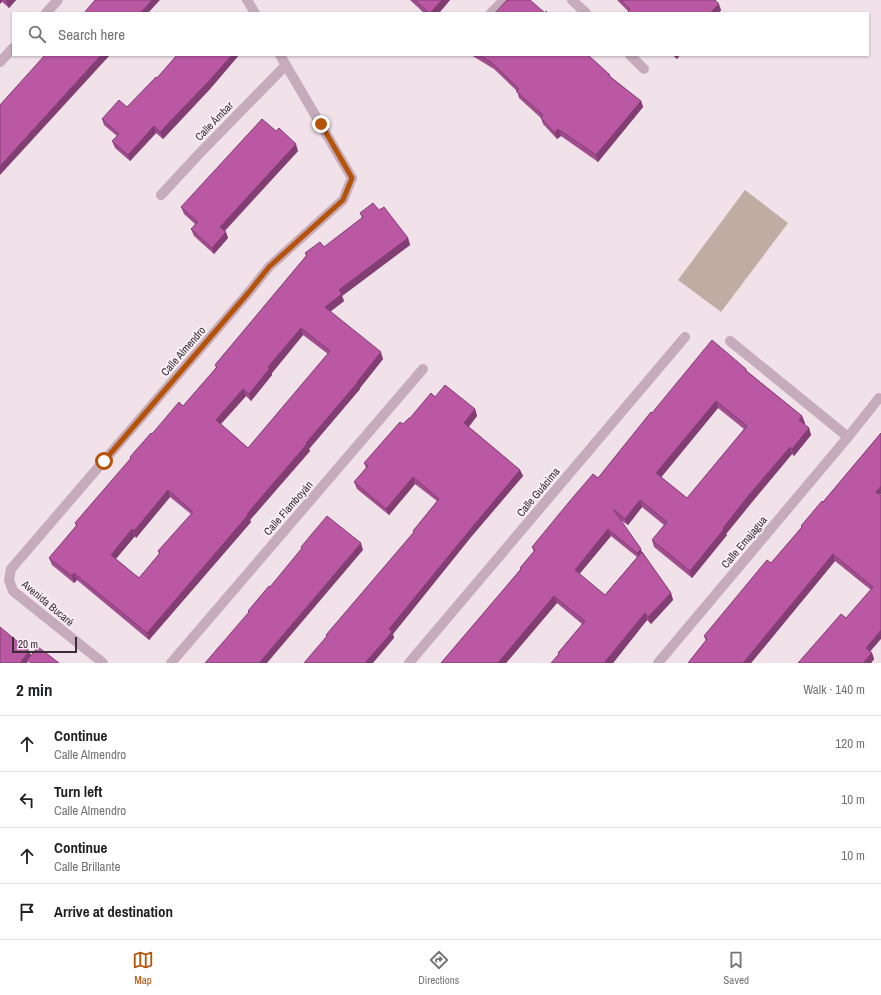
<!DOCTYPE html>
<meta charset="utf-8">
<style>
:root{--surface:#fff;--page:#f6f6f6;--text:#202124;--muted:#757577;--line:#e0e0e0;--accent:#b45309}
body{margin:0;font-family:"Archivo Narrow",sans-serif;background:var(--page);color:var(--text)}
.scale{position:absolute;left:12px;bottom:10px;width:65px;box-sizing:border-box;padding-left:4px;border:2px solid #382c35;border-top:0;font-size:11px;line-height:14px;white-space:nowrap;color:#382c35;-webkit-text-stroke:3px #f9eef4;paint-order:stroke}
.stop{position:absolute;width:12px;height:12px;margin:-9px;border:3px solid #b45309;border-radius:50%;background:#fff}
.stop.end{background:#b45309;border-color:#fff;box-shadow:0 1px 4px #0008}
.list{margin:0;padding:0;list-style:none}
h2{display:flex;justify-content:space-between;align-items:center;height:52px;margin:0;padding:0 16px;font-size:17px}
h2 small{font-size:13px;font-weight:400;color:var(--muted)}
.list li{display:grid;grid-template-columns:26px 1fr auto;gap:12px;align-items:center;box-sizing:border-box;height:56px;padding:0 16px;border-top:1px solid var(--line)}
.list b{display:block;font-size:15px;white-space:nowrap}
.list p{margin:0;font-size:13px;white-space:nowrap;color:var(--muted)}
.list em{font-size:13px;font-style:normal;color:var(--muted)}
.icon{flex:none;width:22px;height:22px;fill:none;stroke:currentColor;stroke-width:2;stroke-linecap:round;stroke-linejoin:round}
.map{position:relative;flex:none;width:881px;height:663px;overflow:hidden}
.search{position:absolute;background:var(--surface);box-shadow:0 1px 3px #0004;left:12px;right:12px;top:12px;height:44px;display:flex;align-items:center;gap:10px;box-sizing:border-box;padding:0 14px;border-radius:0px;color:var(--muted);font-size:15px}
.sheet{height:276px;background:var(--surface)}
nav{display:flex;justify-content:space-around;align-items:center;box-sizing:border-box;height:56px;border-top:1px solid var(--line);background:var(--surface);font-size:11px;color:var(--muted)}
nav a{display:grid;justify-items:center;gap:2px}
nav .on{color:var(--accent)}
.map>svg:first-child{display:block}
.green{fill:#bfaca3}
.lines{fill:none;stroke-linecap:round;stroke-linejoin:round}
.minor{stroke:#c6acbb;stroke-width:10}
.wall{fill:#a04c8d;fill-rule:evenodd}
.shaded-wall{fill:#823e73}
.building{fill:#ba58a4;stroke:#823e73;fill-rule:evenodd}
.route{stroke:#b45309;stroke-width:5}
.labels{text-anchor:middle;stroke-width:4;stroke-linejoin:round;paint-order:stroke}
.street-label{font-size:11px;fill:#382c35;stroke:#f9eef4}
</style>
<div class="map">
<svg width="881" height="663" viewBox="0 0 881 663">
<rect width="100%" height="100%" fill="#f1e2ea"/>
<polygon class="green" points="745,190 788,223 721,312 678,280"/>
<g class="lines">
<g class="minor">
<polyline points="247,0 255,13"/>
<polyline points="572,0 586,13"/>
<polyline points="46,13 58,0"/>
<polyline points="491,13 504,0"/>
<polyline points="630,55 644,69"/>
<polyline points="0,62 13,48"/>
<polyline points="161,195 199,154 286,65"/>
<polyline points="730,341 848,437"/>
<polyline points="103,663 13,591 9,580 11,569 249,292 269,267 343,200 352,178 280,55"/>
<polyline points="171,663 423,369"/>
<polyline points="409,663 685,337"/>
<polyline points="658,663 848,437 879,398"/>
</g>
</g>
<g class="wall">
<polygon points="0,0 16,0 9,8"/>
<polygon points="410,0 450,0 439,13 424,13"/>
<polygon points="617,0 715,0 721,10 719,13 628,13 628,11"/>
<polygon points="177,55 239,55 210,89 163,139 156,133 130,161 115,148 112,141 117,136 104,125 102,119 127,107 157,78"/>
<polygon points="471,55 588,55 611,77 641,101 643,107 598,162 561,136 557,139 543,124 541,118 519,98 517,91 494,69"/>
<polygon points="672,55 680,55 677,59"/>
<polygon points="276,131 298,151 225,231 228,238 214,254 194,236 191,229 195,224 184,214 181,207"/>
<path d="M379 210 408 238 410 245 342 296 344 301 330 312 383 359 360 388V389L309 449 310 451 250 520 251 522 149 640 77 580 74 583 52 565 49 558 76 526 75 523 131 459 130 457 152 434 183 406 216 368 215 365 306 256 305 253 324 247 362 218 360 213ZM303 335 328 354 248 448 221 424 246 396 251 401 272 375V373ZM170 497 191 514 158 551 159 554 139 578 116 559 135 536 136 538Z"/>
<path d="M746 369 747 371 802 416 805 423 804 424 809 428 811 435 794 456 792 454 752 502 726 534 727 535 692 578 654 547 652 540 664 525 642 507 628 525 620 520 642 552 671 593 673 600 651 624 647 620 613 663H551L559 654 558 653 582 624 557 603 506 663H441L521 569 520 568 534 552 532 547 598 478 652 413ZM718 408 744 429 687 498 661 477ZM611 536 637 557 605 595 579 574Z"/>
<polygon points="435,397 475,409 477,416 469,427 520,470 523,476 471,537 393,634 394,638 326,637 326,635 414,532 413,531 437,501 415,484 389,515 357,489 354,482 366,468 364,463 403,424"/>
<polygon points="881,433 870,652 872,653 874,659 871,663 798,663 846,618 871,590 835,561 751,663 688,663 706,641 704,636 771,563 801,528 801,526 823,502"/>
</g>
<g class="shaded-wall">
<polygon points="0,0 2,0 2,2 0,4"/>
<polygon points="8,0 16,0 9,8 6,1"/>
<polygon points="152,0 160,0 148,13 140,13"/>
<polygon points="442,0 450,0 439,13 430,13"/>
<polygon points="719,4 721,10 719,13 710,13"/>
<polygon points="101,55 110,55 0,175 0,166"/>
<polygon points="232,55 239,55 210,89 163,139 160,132"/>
<polygon points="675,55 680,55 677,59"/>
<polygon points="641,101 643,107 598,162 596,155"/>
<polygon points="154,126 156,133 130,161 128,155"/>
<polygon points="558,129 561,136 557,139 555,133"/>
<polygon points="296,144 298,151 222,233 220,227"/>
<polygon points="226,232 228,238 214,254 212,248"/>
<polygon points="408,238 410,245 342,296 344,301 327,314 325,307 339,290"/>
<polygon points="301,328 303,335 272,373 272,375 251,401 249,394 268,367"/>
<polygon points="381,352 383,359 360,388 360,389 309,449 310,451 250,520 251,522 149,640 147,633"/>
<polygon points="243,389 246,396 218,427 216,420"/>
<polygon points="716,401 718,408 659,480 656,473"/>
<polygon points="475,409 477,416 466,429 464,423"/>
<polygon points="802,416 805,423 802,427 799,420"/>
<polygon points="809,428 811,435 794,456 792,449"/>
<polygon points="790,447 792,454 752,502 726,534 727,535 692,578 690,571 749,495"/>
<polygon points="520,470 523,476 471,537 393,634 394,638 373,663 365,663 389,629 469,531"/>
<polygon points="413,477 415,484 389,515 386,509"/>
<polygon points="881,486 881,495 876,492"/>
<polygon points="168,490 170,497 136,538 134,531"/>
<polygon points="640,500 642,507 628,525 625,519"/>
<polygon points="132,529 135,536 113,562 111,555"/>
<polygon points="608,529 611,536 577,577 575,570"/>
<polygon points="361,543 363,550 267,663 259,663"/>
<polygon points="641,549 643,556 640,559 637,553"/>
<polygon points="833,554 835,561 751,663 743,663"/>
<polygon points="74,573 77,580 74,583 72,576"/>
<polygon points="671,593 673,600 651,624 648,617"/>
<polygon points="554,596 557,603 506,663 498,663"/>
<polygon points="645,613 647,620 613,663 604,663"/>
<polygon points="881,630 881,639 868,654 866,648"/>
<polygon points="29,651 32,657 27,660 28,662 27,663 20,663"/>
<polygon points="872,653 874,659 871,663 863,663"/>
</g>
<g class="building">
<polygon points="95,0 152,0 140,13 84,13"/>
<polygon points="415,0 442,0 430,13 429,13"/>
<polygon points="507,0 530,0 545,13 546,11 548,13 495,13"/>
<polygon points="621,0 715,0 719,4 710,13 630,13 628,11 630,9"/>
<polygon points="45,55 101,55 0,166 0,105"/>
<polygon points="177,55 232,55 208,82 160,132 154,126 128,155 112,141 119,134 102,119 119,100 127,107 156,77 157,78"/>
<polygon points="479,55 588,55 610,75 609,76 641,101 596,155 558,129 555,133 541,118 543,115 516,91 519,89 491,62"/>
<polygon points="262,119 276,131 279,128 296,144 220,227 226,232 212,248 191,229 198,222 181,207"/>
<path d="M373 203 379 210 384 207 408 238 339 290 342 294 325 307 381 352 357 382H358L306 443 307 444 247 514 248 515 147 633 74 573 72 576 49 558 77 525 75 523 131 458 130 457 151 433 152 434 179 402 183 406 217 367 215 365 307 255 305 253 320 242 324 247 363 217 360 213ZM301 328 330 351 248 448 216 420 243 389 249 394 270 368 268 367ZM168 490 193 512 158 551 160 553 139 578 111 555 132 529 134 531Z"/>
<path d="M712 340 746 369 745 370 802 416 799 420 809 428 792 449 790 447 749 495 723 528 724 529 690 571 652 540 667 522 640 500 625 519 613 509 641 549 637 553 608 529 575 570 605 595 642 552 671 593 648 617 645 613 604 663H551L559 654 558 653 585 621 554 596 498 663H441L521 569 520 568 535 550 532 547 569 502 593 474 598 478 651 412 652 413ZM716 401 747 426 687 498 656 473Z"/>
<polygon points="445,385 475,409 464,423 520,470 469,531 389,629 392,632 365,663 304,663 327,636 326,635 414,532 413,531 439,499 413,477 386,509 354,482 368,466 364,463 400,422 403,424 409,418 410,418 431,393 435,397"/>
<polygon points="881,433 881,486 876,492 881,496 881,630 866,648 872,653 863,663 798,663 841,614 846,618 873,587 833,554 743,663 688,663 707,639 704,636 767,560 771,563 802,527 801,526 822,501 823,502"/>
<polygon points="327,516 361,543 259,663 205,663 249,612 248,611 269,586 270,587 302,548 301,547"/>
<polygon points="0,627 29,651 20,663 0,663"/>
<polygon points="38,647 59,663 31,663 27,660"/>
</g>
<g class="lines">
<polyline class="route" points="104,461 249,292 269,267 343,200 352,178 321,124"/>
</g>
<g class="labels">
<g class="street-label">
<text transform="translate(214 121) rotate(-46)" y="4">Calle Ámbar</text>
<text transform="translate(183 351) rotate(-49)" y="4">Calle Almendro</text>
<text transform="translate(538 492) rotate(-50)" y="4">Calle Guácima</text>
<text transform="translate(288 508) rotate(-49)" y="4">Calle Flamboyán</text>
<text transform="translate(744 542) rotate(-50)" y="4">Calle Emajagua</text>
<text transform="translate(48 603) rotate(40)" y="4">Avenida Bucaré</text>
</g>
</g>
</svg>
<div class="scale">20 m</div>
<div class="stop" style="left:104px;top:461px"></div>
<div class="stop end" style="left:321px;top:124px"></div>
<div class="search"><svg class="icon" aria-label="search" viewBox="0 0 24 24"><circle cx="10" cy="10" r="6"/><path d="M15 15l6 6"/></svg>Search here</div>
</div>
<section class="sheet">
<h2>2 min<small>Walk · 140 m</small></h2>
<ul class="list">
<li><svg class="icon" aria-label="ahead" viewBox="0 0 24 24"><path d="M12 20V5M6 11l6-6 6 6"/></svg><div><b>Continue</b><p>Calle Almendro</p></div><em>120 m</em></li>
<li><svg class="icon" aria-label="left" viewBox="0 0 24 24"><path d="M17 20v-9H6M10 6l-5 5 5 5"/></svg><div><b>Turn left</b><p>Calle Almendro</p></div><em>10 m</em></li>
<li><svg class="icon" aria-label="ahead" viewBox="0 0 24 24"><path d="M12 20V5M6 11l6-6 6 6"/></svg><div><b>Continue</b><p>Calle Brillante</p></div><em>10 m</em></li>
<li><svg class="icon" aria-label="arrive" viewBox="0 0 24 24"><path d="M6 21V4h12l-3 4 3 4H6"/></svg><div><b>Arrive at destination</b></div></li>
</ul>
</section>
<nav>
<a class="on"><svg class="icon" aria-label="map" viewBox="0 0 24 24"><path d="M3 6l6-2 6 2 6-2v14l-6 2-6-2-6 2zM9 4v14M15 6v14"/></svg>Map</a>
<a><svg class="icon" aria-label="directions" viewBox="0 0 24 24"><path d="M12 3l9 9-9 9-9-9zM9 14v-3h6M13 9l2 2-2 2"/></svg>Directions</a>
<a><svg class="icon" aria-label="saved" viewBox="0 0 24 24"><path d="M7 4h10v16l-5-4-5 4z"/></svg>Saved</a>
</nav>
